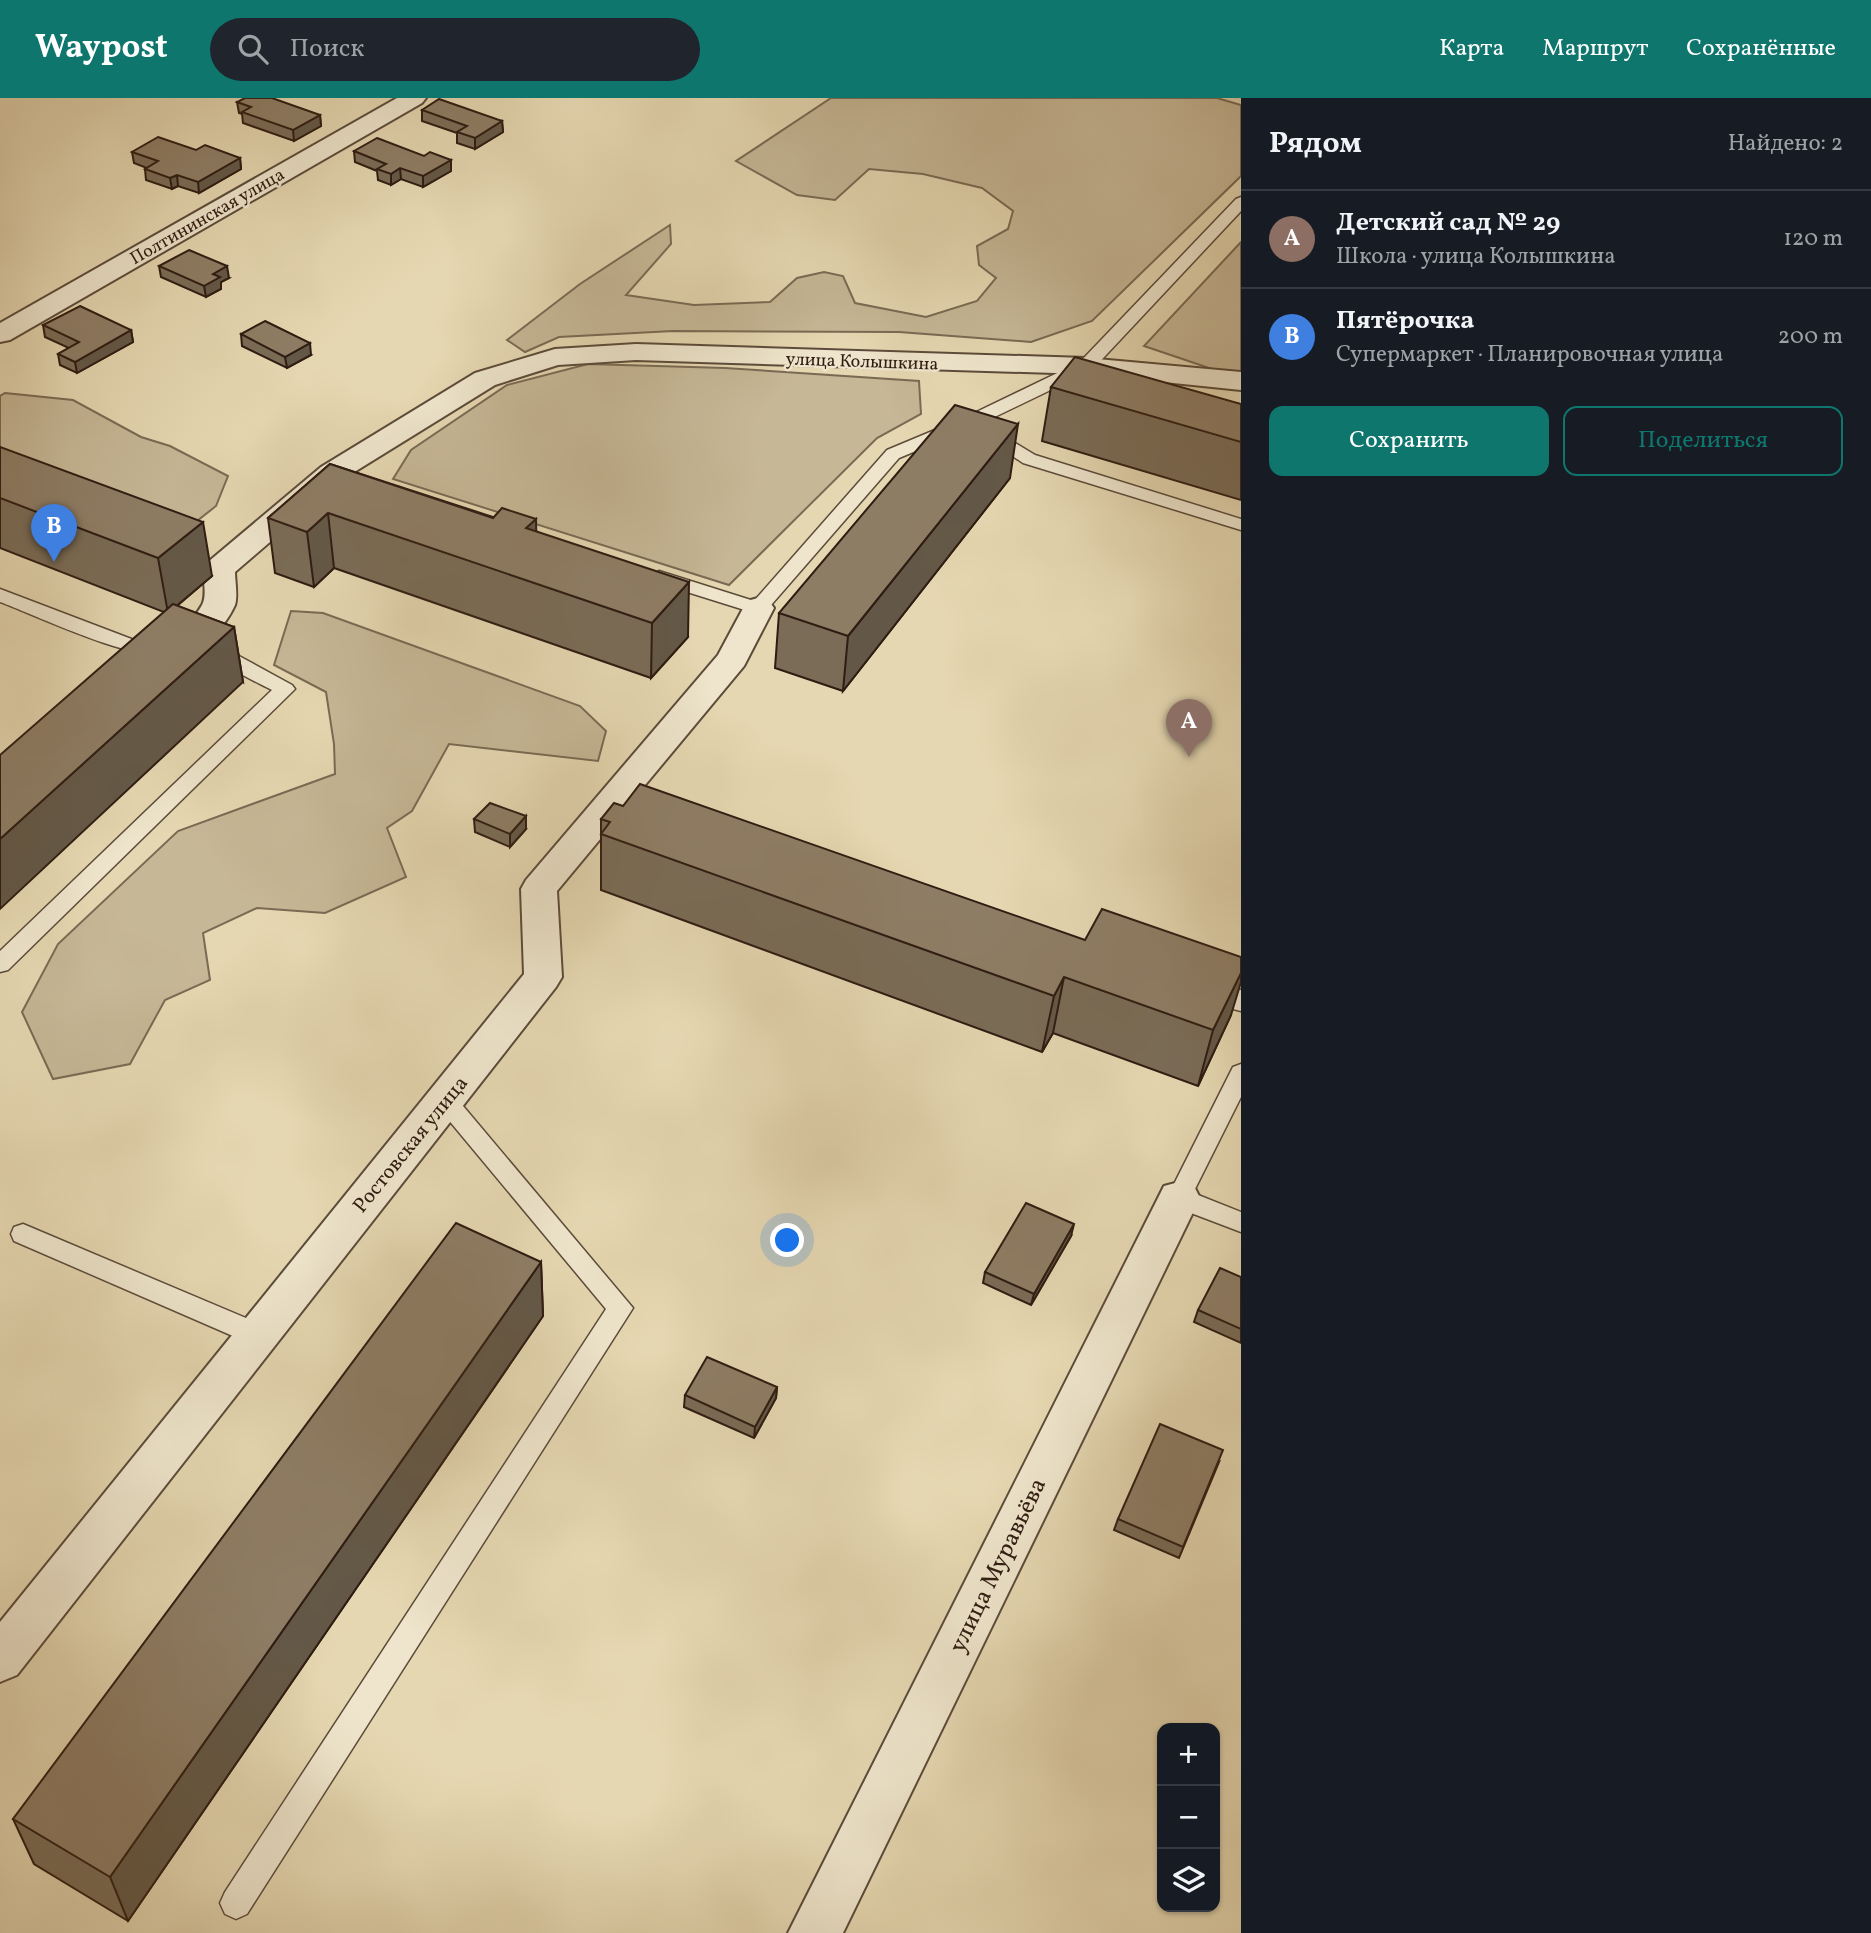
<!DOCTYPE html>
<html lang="ru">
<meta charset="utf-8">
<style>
:root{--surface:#171b24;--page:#20242c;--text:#f1f3f6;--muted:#9ea1a6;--line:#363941;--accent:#0f766e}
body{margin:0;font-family:Vollkorn,serif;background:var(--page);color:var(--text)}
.controls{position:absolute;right:21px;bottom:21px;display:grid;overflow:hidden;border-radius:14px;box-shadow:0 2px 5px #0004}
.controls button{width:63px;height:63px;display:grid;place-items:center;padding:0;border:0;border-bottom:2px solid var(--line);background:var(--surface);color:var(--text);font:35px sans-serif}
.you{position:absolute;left:788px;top:1143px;width:24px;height:24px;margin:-18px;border:5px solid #fff;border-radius:50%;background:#1a73e8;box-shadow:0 0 0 10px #1a73e833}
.badge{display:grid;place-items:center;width:46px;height:46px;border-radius:50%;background:var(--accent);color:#fff;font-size:23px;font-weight:700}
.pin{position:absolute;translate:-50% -58px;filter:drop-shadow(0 2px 4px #0008)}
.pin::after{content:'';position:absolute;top:37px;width:24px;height:21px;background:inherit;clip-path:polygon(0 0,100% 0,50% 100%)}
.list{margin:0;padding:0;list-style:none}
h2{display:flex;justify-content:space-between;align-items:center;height:91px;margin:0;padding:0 28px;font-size:30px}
h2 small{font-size:23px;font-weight:400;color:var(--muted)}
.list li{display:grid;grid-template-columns:46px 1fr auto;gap:21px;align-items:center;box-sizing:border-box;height:98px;padding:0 28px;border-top:2px solid var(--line)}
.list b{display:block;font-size:26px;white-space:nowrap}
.list p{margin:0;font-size:23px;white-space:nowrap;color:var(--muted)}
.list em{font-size:23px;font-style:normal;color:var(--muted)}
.actions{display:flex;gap:14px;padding:21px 28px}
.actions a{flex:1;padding:16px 0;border:2px solid var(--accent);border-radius:14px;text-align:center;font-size:24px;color:var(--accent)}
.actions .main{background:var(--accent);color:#fff}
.icon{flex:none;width:38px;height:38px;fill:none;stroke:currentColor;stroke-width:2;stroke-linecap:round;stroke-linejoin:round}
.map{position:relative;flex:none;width:1241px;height:1835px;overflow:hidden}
header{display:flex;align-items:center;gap:42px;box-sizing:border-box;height:98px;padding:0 35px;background:var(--accent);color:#fff}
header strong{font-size:33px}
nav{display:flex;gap:38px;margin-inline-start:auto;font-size:24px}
.search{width:490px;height:63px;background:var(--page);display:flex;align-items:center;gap:18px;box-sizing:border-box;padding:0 24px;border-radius:38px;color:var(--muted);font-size:26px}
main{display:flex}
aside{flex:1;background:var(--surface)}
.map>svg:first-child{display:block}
.green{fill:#c6b796;stroke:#7a6a54;stroke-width:2}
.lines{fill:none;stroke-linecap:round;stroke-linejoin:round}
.lane-casing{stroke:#5c4b3a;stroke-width:3}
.street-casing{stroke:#5c4b3a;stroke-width:4}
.lane{fill:#eee5cc;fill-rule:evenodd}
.street{fill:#eee5cc;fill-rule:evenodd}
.wall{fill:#7a6c57;stroke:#2f1c12;stroke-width:2}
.shaded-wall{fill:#635847;stroke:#2f1c12;stroke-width:2}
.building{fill:#8e7d65;stroke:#2f1c12;stroke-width:2}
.labels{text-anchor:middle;stroke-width:5;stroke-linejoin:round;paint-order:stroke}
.far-street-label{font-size:18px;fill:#2f1c12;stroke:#eee5cc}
.street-label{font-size:21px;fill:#2f1c12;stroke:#eee5cc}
.near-street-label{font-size:24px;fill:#2f1c12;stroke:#eee5cc}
</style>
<header>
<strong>Waypost</strong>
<div class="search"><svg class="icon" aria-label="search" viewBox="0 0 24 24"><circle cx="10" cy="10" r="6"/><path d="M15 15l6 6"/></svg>Поиск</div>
<nav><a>Карта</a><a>Маршрут</a><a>Сохранённые</a></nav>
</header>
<main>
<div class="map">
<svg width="1241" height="1835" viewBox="0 0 1241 1835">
<rect width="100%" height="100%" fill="#e5d7b1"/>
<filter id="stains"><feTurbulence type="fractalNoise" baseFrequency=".00286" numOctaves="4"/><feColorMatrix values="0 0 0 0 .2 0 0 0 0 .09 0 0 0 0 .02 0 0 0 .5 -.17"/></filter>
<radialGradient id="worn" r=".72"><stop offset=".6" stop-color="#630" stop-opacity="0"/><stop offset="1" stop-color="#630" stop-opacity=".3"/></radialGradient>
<g class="green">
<polygon points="831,0 1217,0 1241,7 1241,78 1092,223 1031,244 899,234 673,233 559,239 525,254 507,242 580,186 670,127 671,146 626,197 694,207 770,204 797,180 824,174 843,178 855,205 926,219 977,203 996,180 979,167 977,148 1008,131 1013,113 982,90 923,76 869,71 835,102 797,97 736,63"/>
<polygon points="1241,144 1241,275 1215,272 1144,248"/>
<polygon points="588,266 725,270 919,283 921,316 877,340 729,487 393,381 411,352 507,287"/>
<polygon points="5,295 73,302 141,339 170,348 228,378 216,408 183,434 0,365 0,298"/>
<polygon points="291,513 323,515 580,608 606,633 598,663 449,646 412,713 387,730 406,779 325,815 257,810 203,835 210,882 165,902 130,966 53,981 22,914 58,846 178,733 335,676 334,646 326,594 274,567"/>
</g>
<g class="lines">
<defs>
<g id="lane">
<polygon points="1241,99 1241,113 1092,272 978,327 899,360 765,514 751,514 652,483 650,479 659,473 754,503 887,352 966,319 1080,264 1236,101"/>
<polygon points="989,329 1035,357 1241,421 1241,432 1023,365 983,338 980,334"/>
<path d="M0 491 134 542 162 547 165 551 162 555C131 563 33 516 0 504Z"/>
<path d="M215 541 222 543 239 558 292 587 295 591 8 872 0 874V853L272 592C249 580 221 569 205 547Z"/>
<polygon points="1208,880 1241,892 1241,913 1233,911 1223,902 1200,894 1197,888 1200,882"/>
<polygon points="1241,966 1241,999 1193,1095 1241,1114 1241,1134 1170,1107 1167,1100 1233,969"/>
<polygon points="445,993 453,996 633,1210 247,1816 236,1821 225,1816 220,1805 225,1794 606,1211 437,1008 433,1002 437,996"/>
<polygon points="23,1126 267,1229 271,1237 267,1245 258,1248 249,1245 14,1143 11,1136 14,1129"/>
</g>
<g id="street">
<polygon points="397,0 426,0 422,5 10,242 0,244 0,225"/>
<path d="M636 246 1086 260 1241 274V292L1086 276 636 262 558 267 495 287 343 381 235 474C235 483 238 498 235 507 224 532 189 570 160 562L156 555C168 536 191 528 202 507 209 494 199 477 208 464L321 369 475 275 555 251Z"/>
<polygon points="758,500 769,503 774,510 744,568 557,793 562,879 556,889 17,1577 0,1584 0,1524 524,876 521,791 526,782 718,557 747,503"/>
<polygon points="1179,1084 1194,1088 1200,1100 843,1835 788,1835 1158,1100 1164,1088"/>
</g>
</defs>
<use href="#lane" class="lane-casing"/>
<use href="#street" class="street-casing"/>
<use href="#lane" class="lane"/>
<use href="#street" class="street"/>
</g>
<g class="wall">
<polygon points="237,4 320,17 321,28 294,43 243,25 242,16 239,15"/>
<polygon points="422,12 502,23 503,34 475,51 457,45 457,35 422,23"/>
<polygon points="196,52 240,60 241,71 199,95 178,88 172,91 146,82 145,71 147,70 134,65 132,54"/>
<polygon points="354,53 424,58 451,62 451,73 423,89 401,81 391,87 378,82 377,73 355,64"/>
<polygon points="159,168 229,180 221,184 221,191 206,199 161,179"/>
<polygon points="43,227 131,232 133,244 77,275 60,267 58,256 69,250 45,239"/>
<polygon points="241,236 311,257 287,270 242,248"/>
<polygon points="1051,289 1241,306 1241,402 1042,343"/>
<polygon points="0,349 212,478 177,508 234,529 243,584 164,514 0,450"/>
<polygon points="330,366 536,433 688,539 651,580 334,470 314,489 275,475 268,420"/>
<polygon points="1010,380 843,593 775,570 779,515"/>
<polygon points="474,721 526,731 510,749 475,734"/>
<polygon points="601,721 1231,917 1198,988 1053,935 1042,954 601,792"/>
<polygon points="1071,1138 1031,1207 983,1185 985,1174"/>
<polygon points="541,1164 543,1218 128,1823 34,1766 13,1721"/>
<polygon points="1241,1179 1241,1245 1194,1224 1198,1212"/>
<polygon points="777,1289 776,1300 754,1340 684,1309 685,1297"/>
<polygon points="1219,1364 1179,1460 1114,1432 1118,1421"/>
</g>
<g class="shaded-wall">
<polygon points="320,17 321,28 294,43 293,32"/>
<polygon points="502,23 503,34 475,51 475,40"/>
<polygon points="240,60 241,71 199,95 198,84"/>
<polygon points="451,62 451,73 423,89 423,78"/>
<polygon points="400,70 401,81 391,87 391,76"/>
<polygon points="177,77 178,88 172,91 170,80"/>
<polygon points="227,168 229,180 221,184 221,191 206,199 204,188 213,176"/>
<polygon points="131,232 133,244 77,275 75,264"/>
<polygon points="310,245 311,257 287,270 285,259"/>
<polygon points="1018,326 1010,380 843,593 848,538"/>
<polygon points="328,415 334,470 314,489 307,434"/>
<polygon points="536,421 537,476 526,430"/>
<polygon points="203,424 212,478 168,515 158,460"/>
<polygon points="689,484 688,539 651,580 652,525"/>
<polygon points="234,529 243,584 0,811 0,741"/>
<polygon points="526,718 526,731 510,749 510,736"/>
<polygon points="1241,875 1241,884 1231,917 1198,988 1213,932"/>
<polygon points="1064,879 1053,935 1042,954 1054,898"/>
<polygon points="1074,1126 1071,1138 1031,1207 1034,1196"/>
<polygon points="541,1164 543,1218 128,1823 110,1779"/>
<polygon points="777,1289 776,1300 754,1340 755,1329"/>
</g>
<g class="building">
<polygon points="245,0 272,0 320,17 293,32 242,14 251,9 237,4"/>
<polygon points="439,1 502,23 475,40 457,34 467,28 422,12"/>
<polygon points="158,39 196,52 205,47 240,60 198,84 177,77 170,80 145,71 158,63 132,54"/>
<polygon points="377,40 424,58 430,54 451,62 423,78 400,70 391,76 377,71 386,66 354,53"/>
<polygon points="189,152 227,168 213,176 220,179 204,188 159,168"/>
<polygon points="80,208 131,232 75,264 58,256 79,244 43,227"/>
<polygon points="265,223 310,245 285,259 241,236"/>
<polygon points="1075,259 1241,306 1241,344 1051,289"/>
<polygon points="955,307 1018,326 848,538 779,515"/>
<polygon points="0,349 203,424 158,460 0,400"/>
<polygon points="330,366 493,420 502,410 536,421 526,430 689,484 652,525 328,415 307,434 268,420"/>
<polygon points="173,506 234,529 0,741 0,657"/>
<polygon points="640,686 1085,842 1102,811 1241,859 1241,875 1213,932 1064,879 1054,898 601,736 610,724 601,721 614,705 623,708"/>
<polygon points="490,705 526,718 510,736 474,721"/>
<polygon points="1026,1105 1074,1126 1034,1196 985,1174"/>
<polygon points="456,1125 541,1164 110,1779 13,1721"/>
<polygon points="1220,1170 1241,1179 1241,1231 1198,1212"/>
<polygon points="707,1259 777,1289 755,1329 685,1297"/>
<polygon points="1160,1326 1223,1352 1183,1449 1118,1421"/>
</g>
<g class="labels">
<g class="far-street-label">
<text transform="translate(207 118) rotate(-30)" y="6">Полтининская улица</text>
<text transform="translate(862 263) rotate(2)" y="6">улица Колышкина</text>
</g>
<g class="street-label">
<text transform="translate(410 1046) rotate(-51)" y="7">Ростовская улица</text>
</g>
<g class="near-street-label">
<text transform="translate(997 1467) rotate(-64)" y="8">улица Муравьёва</text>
</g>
</g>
<rect width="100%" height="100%" filter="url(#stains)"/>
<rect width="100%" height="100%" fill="url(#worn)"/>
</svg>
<div class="controls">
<button>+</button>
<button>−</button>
<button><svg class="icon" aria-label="layers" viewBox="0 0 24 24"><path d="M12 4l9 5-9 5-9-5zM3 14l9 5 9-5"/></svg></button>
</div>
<div class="you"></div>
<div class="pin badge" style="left:1189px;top:659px;background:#8d6e63">A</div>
<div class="pin badge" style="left:54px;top:464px;background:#3f7fe0">B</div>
</div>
<aside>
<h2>Рядом<small>Найдено: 2</small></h2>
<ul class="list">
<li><span class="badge" style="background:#8d6e63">A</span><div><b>Детский сад № 29</b><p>Школа · улица Колышкина</p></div><em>120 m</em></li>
<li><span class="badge" style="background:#3f7fe0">B</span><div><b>Пятёрочка</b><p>Супермаркет · Планировочная улица</p></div><em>200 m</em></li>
</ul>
<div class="actions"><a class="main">Сохранить</a><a>Поделиться</a></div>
</aside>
</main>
